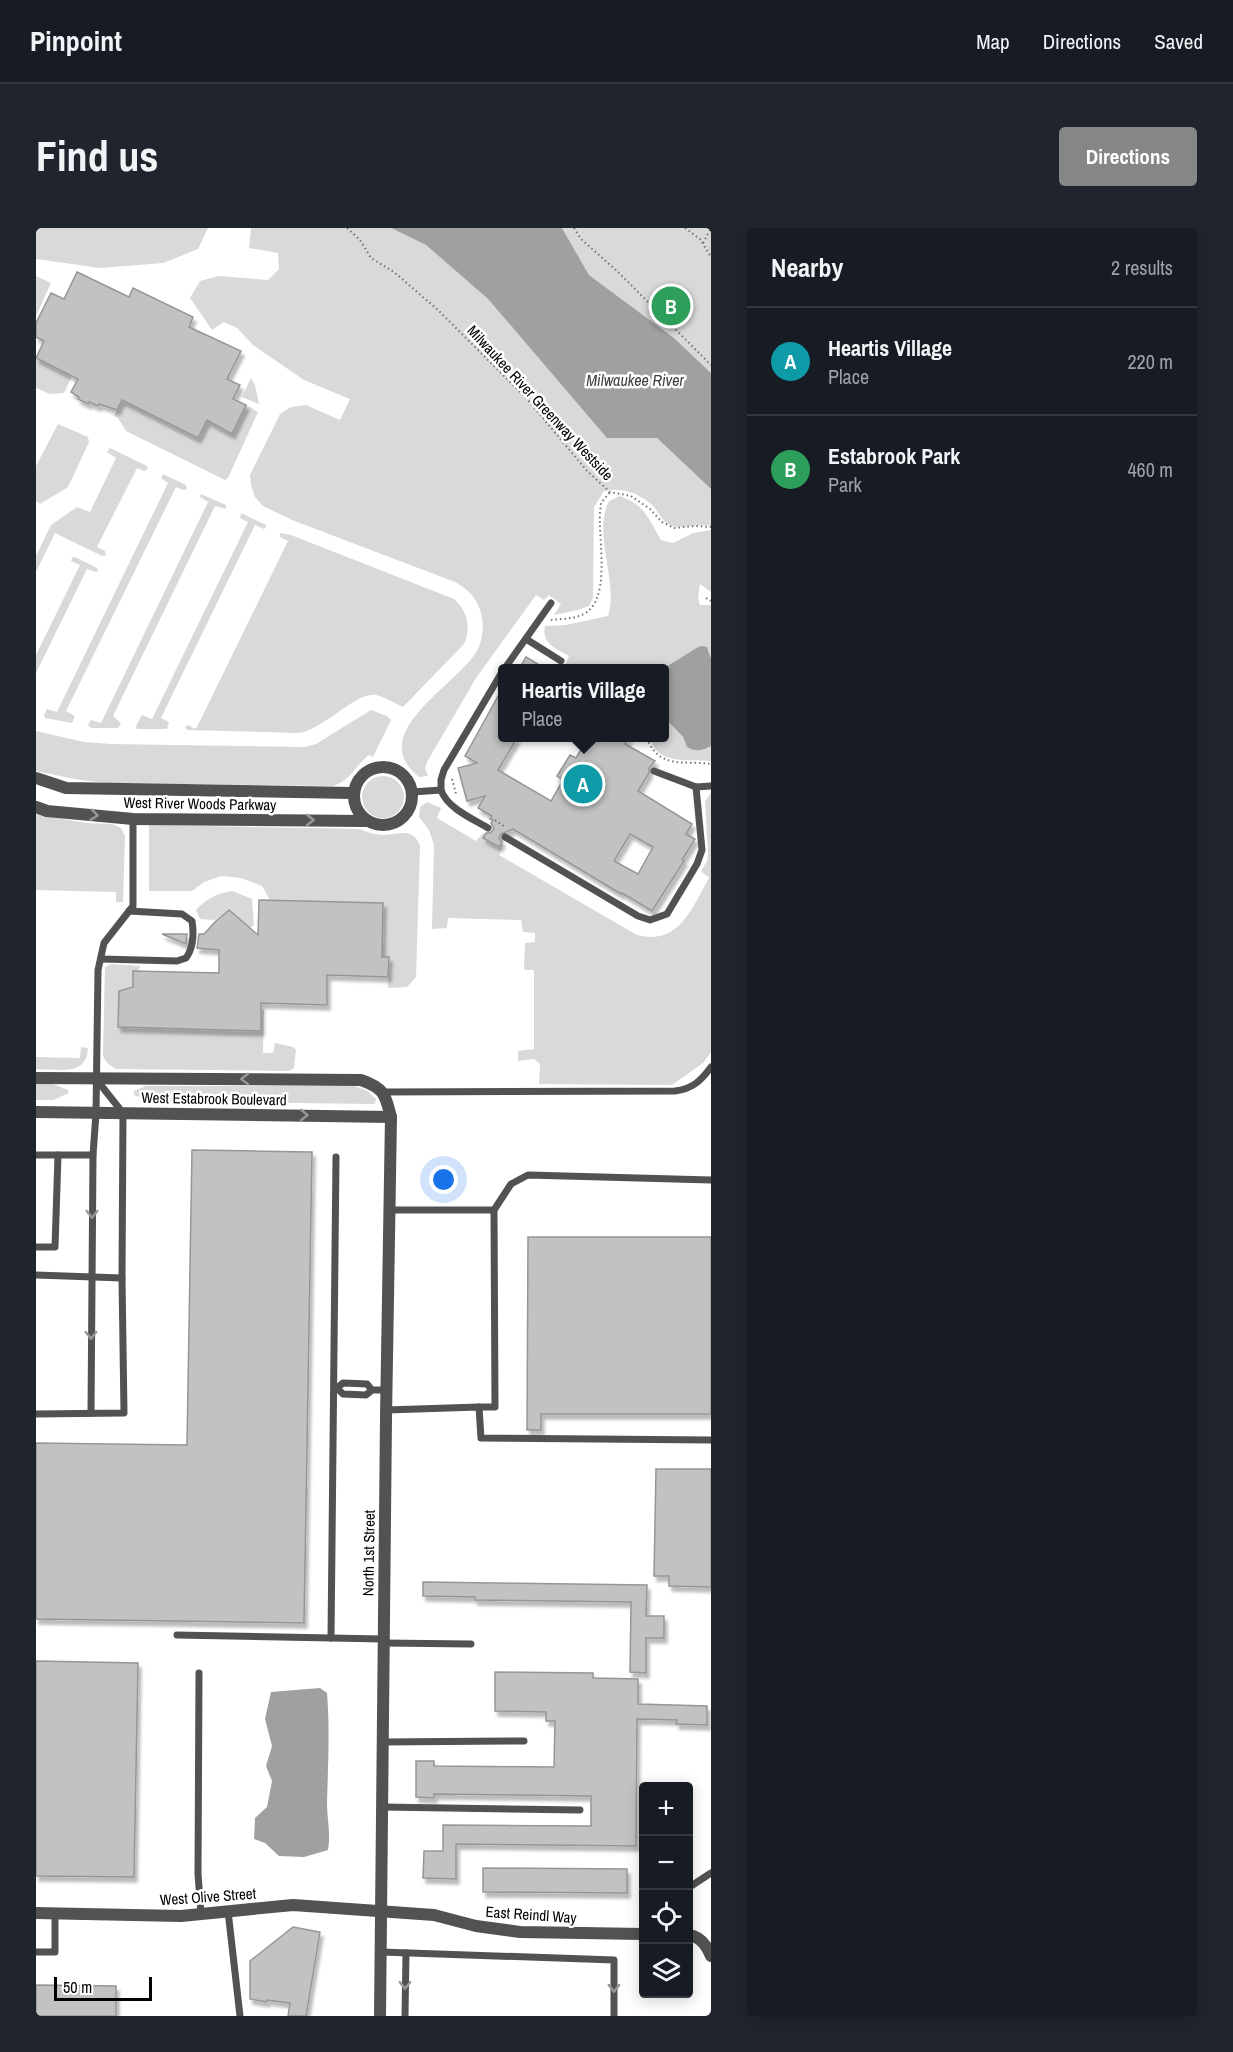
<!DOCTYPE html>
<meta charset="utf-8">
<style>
:root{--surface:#171b24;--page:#20242c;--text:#f1f3f6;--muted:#9ea1a6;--line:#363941;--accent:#858687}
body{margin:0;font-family:"Archivo Narrow",sans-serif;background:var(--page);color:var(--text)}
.controls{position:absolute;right:18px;bottom:18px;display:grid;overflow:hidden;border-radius:6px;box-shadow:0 3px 15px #0003}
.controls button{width:54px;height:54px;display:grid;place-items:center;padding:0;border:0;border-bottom:2px solid var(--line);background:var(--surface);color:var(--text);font:30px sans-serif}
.scale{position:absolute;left:18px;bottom:15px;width:98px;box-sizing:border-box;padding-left:6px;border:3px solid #000;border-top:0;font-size:16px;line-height:21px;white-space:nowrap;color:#000;-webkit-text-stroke:4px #fff;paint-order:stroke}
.you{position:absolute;left:408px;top:952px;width:21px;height:21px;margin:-15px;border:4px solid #fff;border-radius:50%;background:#1a73e8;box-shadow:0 0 0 9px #1a73e833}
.badge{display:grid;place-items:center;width:39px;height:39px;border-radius:50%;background:var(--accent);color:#fff;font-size:20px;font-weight:700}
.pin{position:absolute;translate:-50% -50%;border:3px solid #fff;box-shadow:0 2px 6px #0006}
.popup{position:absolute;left:462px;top:436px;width:171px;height:78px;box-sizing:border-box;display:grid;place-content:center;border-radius:6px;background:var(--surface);filter:drop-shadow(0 2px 4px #0005);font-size:20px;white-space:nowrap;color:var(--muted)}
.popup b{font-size:22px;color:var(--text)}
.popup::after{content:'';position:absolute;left:50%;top:100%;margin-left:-12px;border:12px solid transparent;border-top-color:var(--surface)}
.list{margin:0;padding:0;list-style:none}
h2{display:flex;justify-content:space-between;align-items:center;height:78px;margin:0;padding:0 24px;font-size:26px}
h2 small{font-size:20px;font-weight:400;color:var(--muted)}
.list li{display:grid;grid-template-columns:39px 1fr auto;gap:18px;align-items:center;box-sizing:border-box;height:108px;padding:0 24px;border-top:2px solid var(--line)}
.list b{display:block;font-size:22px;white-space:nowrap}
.list p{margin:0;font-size:20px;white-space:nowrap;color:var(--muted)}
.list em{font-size:20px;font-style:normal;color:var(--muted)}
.icon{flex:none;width:33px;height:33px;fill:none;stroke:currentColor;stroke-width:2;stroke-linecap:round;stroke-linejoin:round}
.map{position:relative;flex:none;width:675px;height:1788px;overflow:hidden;border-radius:6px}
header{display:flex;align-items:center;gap:36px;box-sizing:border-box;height:84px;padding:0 30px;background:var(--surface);border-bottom:2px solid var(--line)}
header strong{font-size:28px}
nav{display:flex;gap:33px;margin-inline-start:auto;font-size:21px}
.intro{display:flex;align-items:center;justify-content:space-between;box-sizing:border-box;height:144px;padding:0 36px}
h1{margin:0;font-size:42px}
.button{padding:15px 27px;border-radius:6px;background:var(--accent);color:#fff;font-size:21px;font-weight:700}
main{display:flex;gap:36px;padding:0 36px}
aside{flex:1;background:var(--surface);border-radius:6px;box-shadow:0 3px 15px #0003}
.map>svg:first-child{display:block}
.green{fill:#d9d9d9}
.water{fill:#a0a0a0}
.building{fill:#c2c2c2;stroke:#969696;stroke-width:1.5;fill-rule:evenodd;filter:url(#shadow)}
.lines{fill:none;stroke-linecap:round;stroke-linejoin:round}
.path{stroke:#747474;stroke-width:2;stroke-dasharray:1.5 3;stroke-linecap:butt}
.service{stroke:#525252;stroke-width:7}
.minor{stroke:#525252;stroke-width:12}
.oneway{stroke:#979797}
.labels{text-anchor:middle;stroke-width:5;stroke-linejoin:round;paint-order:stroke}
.street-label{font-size:15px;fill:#000;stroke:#fff}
.water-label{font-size:16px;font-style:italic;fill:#414141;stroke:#fff}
</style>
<header>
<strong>Pinpoint</strong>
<nav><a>Map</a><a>Directions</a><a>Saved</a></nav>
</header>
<div class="intro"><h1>Find us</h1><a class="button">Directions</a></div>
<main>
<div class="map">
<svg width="675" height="1788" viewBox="0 0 675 1788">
<defs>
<filter id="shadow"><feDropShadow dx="3" dy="5" stdDeviation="1.5" flood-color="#0004"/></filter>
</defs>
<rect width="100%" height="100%" fill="#fff"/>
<g class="green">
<polygon points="0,0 172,0 162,21 127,35 64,40 0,31"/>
<path d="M215 0H355L390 17 452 71 571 209 621 210 675 261V298C661 295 648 301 637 298 627 296 623 284 617 278 603 265 586 259 568 263L558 279 557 370 553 378 542 382 518 387 525 376 513 367 508 372 500 367 440 450 391 534 389 540 392 548 383 549C327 505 424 456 442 421 447 409 448 397 445 385 441 370 432 361 419 354L256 292 227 278 219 269 215 258 214 247 244 186 255 179 270 177 304 192 314 171 268 152 217 117 201 100 188 94 176 102 154 70 164 53 182 48 232 52 243 41 242 25 213 20Z"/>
<polygon points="526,0 675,0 675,145 638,110 553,47"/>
<polygon points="0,48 15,55 0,88"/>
<polygon points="0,130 36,148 28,165 14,166 0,160"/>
<polygon points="215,150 219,157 223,176 206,169"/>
<polygon points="86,172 162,209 171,192 196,205 210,177 222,184 192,250 189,252 90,203 82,190 78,188"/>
<polygon points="22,196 52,209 53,214 32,259 4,276 0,273 0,238"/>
<polygon points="74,220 111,238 112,241 108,243 101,240 61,319 69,323 70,327 66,328 19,305 0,344 0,328 15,297 41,279 54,284 80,230 71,224"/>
<polygon points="127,246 150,257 151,261 147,262 140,259 30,483 39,488 36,495 9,490 8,487 11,481 21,484 132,255 125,250"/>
<polygon points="165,266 190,277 190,281 179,278 77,488 85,495 82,500 55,500 52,497 55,492 65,495 172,274 164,269"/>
<path d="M584 268C610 278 612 290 625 312L637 315 657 305 675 302V364L664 356 662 370 664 377H675V430L673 423 662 419 628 440H529L528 439 533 428C520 421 505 415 509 398L530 397 572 388C583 355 556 306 573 273Z"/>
<polygon points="205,285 230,297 230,299 228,301 219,297 125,490 133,494 131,501 101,501 100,498 106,487 116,491 212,294 204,290"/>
<path d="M244 305 255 307 418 371C432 384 435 399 428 416L367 479C358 475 349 469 340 467 321 463 285 503 263 505L151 502 149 499 152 497 159 501 161 499 252 313 244 309Z"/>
<polygon points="39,329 61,340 62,343 59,344 51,341 0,445 0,427 44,337 35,333 36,330"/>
<path d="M335 482 351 488 355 492 337 529 333 527C320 537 314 553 297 558L71 555 44 552 0 543V503L48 514 75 516 269 519 280 516Z"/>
<path d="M628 489 647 509 651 519 667 522 675 518V533C653 531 621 538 614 510H628Z"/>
<circle cx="347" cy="569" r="21"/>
<path d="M675 565V824L667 835 636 857 503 856 504 836 498 831 482 833V823L498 821V742H489L488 740 489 715 499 714V705L487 704 485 692 412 690 411 700 396 701 398 617 393 602 383 589 384 579 391 574 405 580 401 590 440 613 447 605 449 606 447 610 463 619 465 615 467 617 463 627 601 707C643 718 656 680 673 650L665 643 671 633 672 625 669 573Z"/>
<polygon points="0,586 50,595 76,596 85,600 89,608 87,674 80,674 80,664 0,662"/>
<path d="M113 597 322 601C330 603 338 607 347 607 362 607 377 598 384 618L380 749 371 759 352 760 353 729H346L234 672 226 658 205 650 185 648 168 654 156 663H113Z"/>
<path d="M196 663 216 671 218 697 214 700 193 681 179 692 164 691 160 682C170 671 181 665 196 663Z"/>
<path d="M75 736 104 738 102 744H97V759L83 763 82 799 224 803 225 782H228L227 825H237L239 815 257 819 260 822 258 840 253 843 80 841C73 837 69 834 67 827L69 739Z"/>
<path d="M45 819 52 820C51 849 21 841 0 841V829L44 830Z"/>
<polygon points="0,855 17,856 32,862 33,865 17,872 0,872"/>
<polygon points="110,858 318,858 330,862 340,871 339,876 115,873 98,867 98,863"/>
</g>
<g class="water">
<polygon points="355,0 526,0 553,47 638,110 675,145 675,261 621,210 571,210 452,71 390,17"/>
<path d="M667 418 671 419 675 430V518C666 523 660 524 651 519L647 509 628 489V440L662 419Z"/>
<path d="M284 1460 291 1465C294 1502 292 1538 291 1575 291 1591 295 1606 292 1622L268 1629 243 1628 229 1615 218 1611 219 1590 231 1579 236 1553 230 1538 236 1518 229 1491 235 1464Z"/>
</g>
<g class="building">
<polygon points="41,44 93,69 97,60 157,89 153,99 205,123 191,151 204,157 197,171 210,177 196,206 171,192 162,210 86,172 81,182 63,176 62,178 53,174 52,176 42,171 43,169 35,164 42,151 0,130 8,113 0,109 0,95 15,65 28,71"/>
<polygon points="490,429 510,441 483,441"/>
<path d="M466 461V510H481L462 542 515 573 527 552 521 548 534 527 540 530 552 510H593L589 516 619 533 613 540V545L602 563 656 596 650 606 659 611 646 632 648 633 616 683 586 665 585 666 477 601 465 606 463 610 466 614 463 619 447 610 450 605H454L458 601 455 595 457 592 454 591 456 588 442 580 449 568 431 573 422 540 441 535 429 528ZM594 606 617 619 602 646 578 633Z"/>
<polygon points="223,672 347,675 346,729 353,729 352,749 291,747 291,777 225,775 225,803 82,799 83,763 97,759 97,743 183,745 183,722 161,720 163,706 168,706 180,693 193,682 222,707"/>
<polygon points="126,706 151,706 150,716"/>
<polygon points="156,922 276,924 268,1395 0,1391 0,1215 151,1217"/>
<polygon points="492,1009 675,1009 675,1186 505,1186 505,1202 491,1202"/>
<polygon points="620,1241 675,1241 675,1359 633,1358 633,1348 618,1348"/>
<polygon points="387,1354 611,1357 610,1388 628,1388 628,1410 610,1410 610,1445 594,1444 595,1374 439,1372 439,1369 387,1368"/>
<polygon points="0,1433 102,1435 98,1649 0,1648"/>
<polygon points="459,1444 557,1445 557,1450 602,1451 602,1476 671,1478 671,1497 640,1496 641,1492 601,1491 600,1618 420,1616 420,1651 387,1650 388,1623 407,1623 407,1597 555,1598 555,1568 398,1566 398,1570 380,1569 380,1533 398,1533 398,1538 518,1539 519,1493 510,1493 510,1484 459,1483"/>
<polygon points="447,1640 591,1641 591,1665 447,1664"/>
<polygon points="257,1699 284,1704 270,1788 252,1788 254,1775 231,1772 230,1774 214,1771 214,1733"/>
<polygon points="0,1757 80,1758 80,1788 0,1788"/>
</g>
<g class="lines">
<g class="path">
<polyline points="311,0 324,12 335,30 358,44 402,82 491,171 551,243 574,264 595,268 614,281 626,294 638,300 659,298 675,299"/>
<polyline points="538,0 545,11 581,43 675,137"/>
<polyline points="649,0 664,11 675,29"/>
<polyline points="667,15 675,0"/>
<polyline points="670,370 675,373"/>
<path d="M515 392C524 391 535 391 543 388 577 378 562 312 564 285L565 275 574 264"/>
<path d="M611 510C623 542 648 532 675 536"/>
<polyline points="416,551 420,566"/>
<polyline points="459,592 469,599"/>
</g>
<g class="service">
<polyline points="490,411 525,433"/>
<polyline points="469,440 515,375"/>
<polyline points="618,543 660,559 675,558"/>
<polyline points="405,562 405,552 408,542 466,444"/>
<path d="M376 564 405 562C411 580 437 591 452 600"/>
<polyline points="469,609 602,688 614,692 631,686 661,636 666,622 660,559"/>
<path d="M65 731 141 733 150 730C158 719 158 706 156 693L146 686 93 683"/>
<path d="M348 864 639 863C656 861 665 853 675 839"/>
<polyline points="0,927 57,927"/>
<polyline points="353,982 458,982 459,1179 443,1179"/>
<polyline points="458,982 475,956 492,947 675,952"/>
<polyline points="0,1019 19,1019 22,927"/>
<polyline points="0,1047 86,1050"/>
<polyline points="336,1162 331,1156 307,1155 301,1160 307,1166 330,1167 336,1162 350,1162"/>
<polyline points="350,1182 443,1179 445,1210 675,1212"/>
<polyline points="55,1185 57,927 60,885 62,742 68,715 97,678 97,591"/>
<polyline points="0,1186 88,1185 86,1050 87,885 60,851"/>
<polyline points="141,1407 347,1411"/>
<polyline points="295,1410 300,929"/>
<polyline points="347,1415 435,1416"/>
<polyline points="163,1445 162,1646 165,1686"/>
<polyline points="347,1514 488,1513"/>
<polyline points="346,1579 544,1582"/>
<polyline points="652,1660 675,1645"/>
<polyline points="192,1683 204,1788"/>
<polyline points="0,1724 19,1724 19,1686"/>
<polyline points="345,1724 578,1732 578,1788"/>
<polyline points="369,1788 370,1725"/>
</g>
<g class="minor">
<circle cx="347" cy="568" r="29"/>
<polyline points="0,550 30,560 317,565"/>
<polyline points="0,579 11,583 97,591 329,593"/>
<path d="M0 850 325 852C348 860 349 866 355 889L350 1190 344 1788"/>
<polyline points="0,884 355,889"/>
<polyline points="0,1685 145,1688 257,1677 398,1687 440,1698 484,1704 608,1706"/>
<path d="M652 1707C664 1708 671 1718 675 1728"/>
</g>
</g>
<defs><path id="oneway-chevron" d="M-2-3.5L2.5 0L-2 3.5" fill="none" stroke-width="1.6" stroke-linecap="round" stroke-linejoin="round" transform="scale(1.5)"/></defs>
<g class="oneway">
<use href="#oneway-chevron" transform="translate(58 587) rotate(6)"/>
<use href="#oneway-chevron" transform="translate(274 592)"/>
<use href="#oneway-chevron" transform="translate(209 851) rotate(-180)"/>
<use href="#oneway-chevron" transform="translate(268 887) rotate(1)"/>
<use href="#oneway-chevron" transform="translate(56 986) rotate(90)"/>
<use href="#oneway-chevron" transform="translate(55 1107) rotate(90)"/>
<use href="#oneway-chevron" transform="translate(369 1757) rotate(91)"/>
<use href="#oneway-chevron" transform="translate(578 1760) rotate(90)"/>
</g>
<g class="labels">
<g class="street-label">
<text transform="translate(504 175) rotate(47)" y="5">Milwaukee River Greenway Westside</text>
<text transform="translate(164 576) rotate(1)" y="5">West River Woods Parkway</text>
<text transform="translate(178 871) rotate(1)" y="5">West Estabrook Boulevard</text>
<text transform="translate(333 1325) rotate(-89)" y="5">North 1st Street</text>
<text transform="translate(172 1669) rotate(-4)" y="5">West Olive Street</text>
<text transform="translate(495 1687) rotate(4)" y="5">East Reindl Way</text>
</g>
<g class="water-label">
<text x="599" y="158">Milwaukee River</text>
</g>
</g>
</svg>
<div class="controls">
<button>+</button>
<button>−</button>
<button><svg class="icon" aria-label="locate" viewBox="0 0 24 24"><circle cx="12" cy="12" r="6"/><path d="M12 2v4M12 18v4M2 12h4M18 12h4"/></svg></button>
<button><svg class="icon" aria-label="layers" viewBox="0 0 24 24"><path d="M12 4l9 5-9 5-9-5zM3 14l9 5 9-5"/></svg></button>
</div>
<div class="scale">50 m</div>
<div class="you"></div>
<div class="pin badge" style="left:547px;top:556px;background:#0f9aa8">A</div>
<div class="popup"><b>Heartis Village</b>Place</div>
<div class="pin badge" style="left:635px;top:78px;background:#2e9e5b">B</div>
</div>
<aside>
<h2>Nearby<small>2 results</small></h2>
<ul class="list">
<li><span class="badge" style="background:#0f9aa8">A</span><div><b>Heartis Village</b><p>Place</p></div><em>220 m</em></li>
<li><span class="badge" style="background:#2e9e5b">B</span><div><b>Estabrook Park</b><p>Park</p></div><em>460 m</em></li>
</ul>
</aside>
</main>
